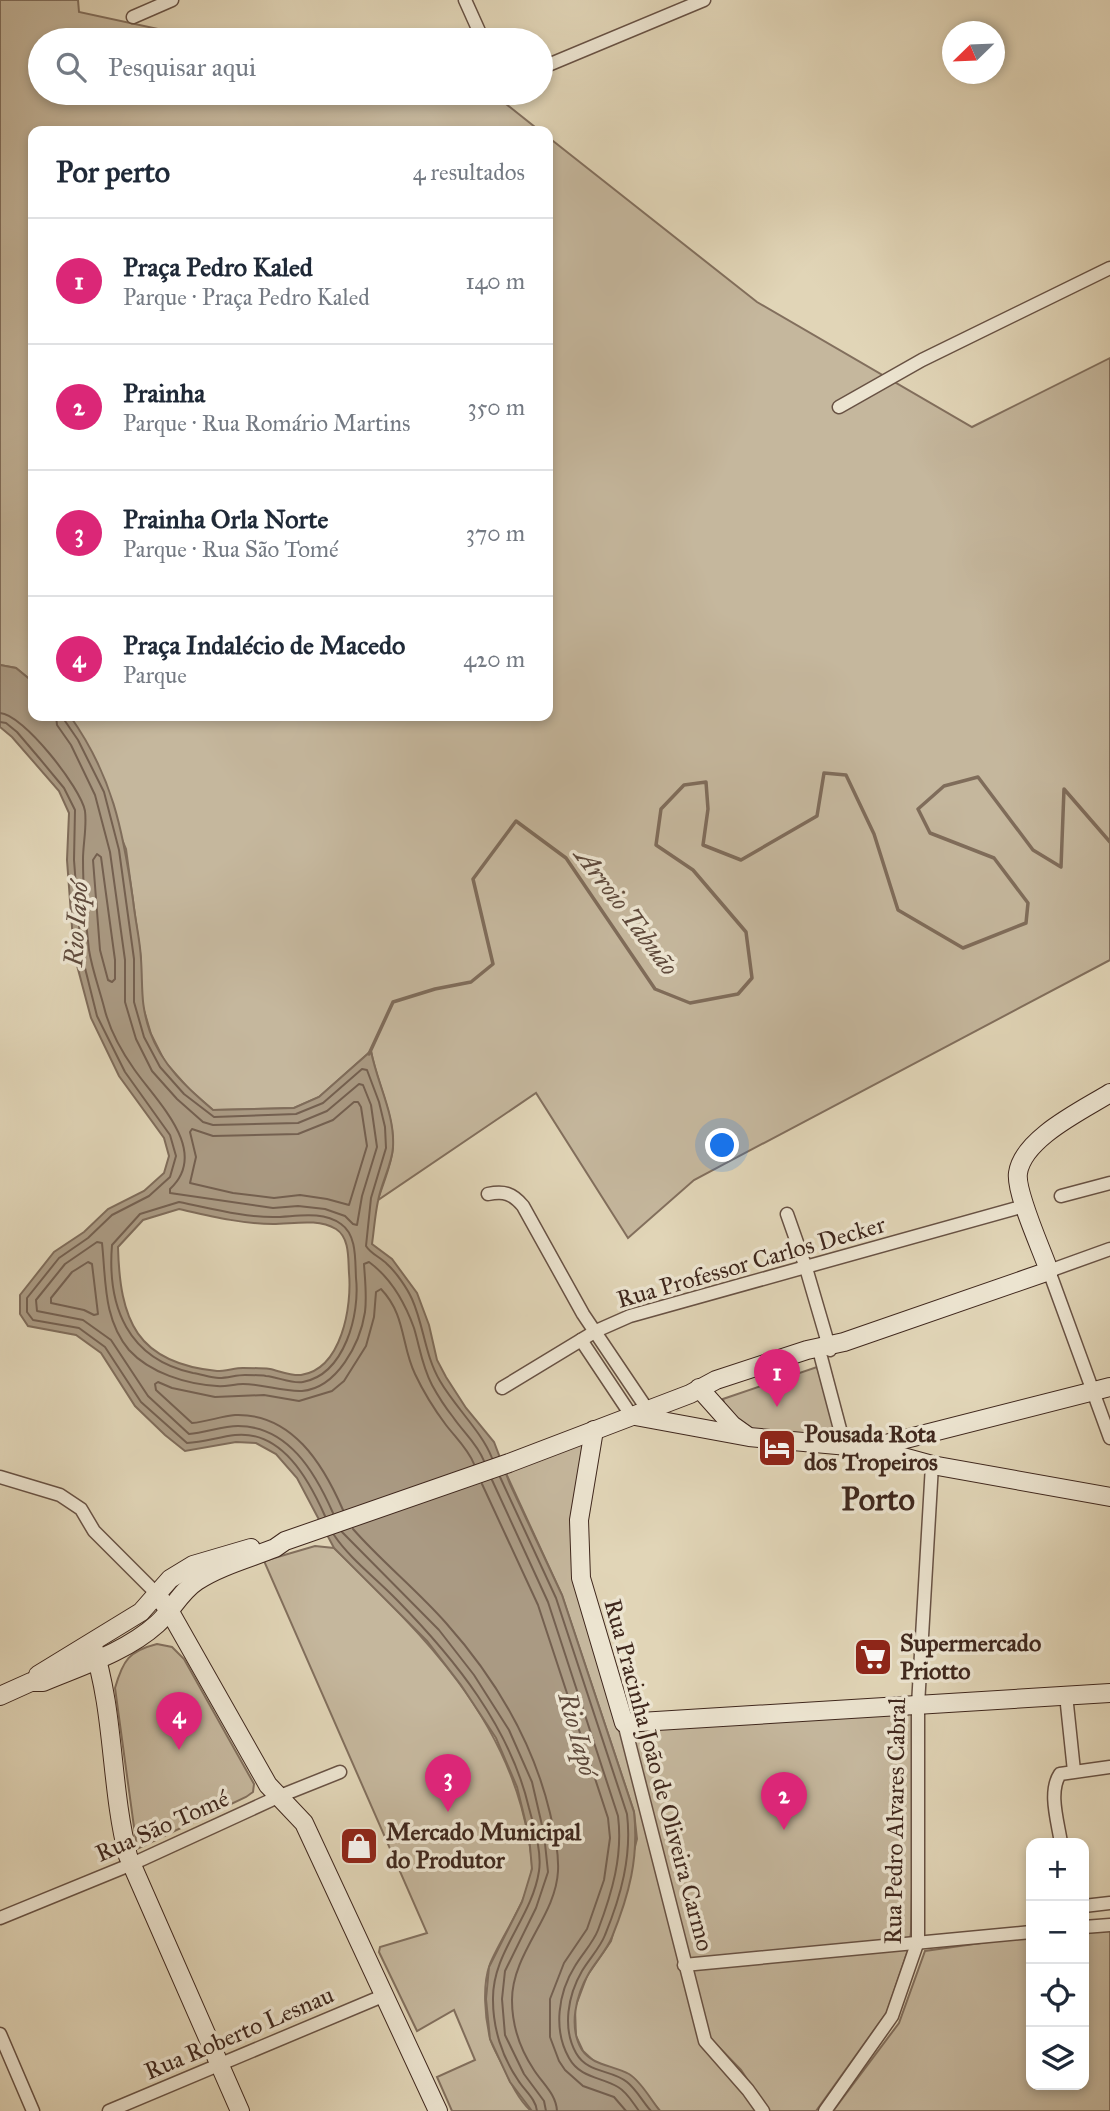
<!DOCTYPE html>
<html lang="pt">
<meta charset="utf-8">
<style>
:root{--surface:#fff;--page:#f6f6f7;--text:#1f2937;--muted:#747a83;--line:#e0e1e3;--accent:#db2777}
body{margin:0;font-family:"IM FELL Great Primer",serif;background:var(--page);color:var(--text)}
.controls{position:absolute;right:21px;bottom:21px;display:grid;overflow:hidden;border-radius:14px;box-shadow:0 4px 10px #0003}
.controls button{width:63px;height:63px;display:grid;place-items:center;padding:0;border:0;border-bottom:2px solid var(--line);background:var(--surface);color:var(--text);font:35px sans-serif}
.compass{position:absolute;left:942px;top:21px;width:63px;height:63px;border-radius:50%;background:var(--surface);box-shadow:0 4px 10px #0003;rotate:247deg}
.you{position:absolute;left:723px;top:1146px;width:24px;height:24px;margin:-18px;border:5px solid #fff;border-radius:50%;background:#1a73e8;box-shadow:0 0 0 10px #1a73e833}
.badge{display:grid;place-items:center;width:46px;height:46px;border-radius:50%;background:var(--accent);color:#fff;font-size:23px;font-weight:700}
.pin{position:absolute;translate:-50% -58px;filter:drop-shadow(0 2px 4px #0008)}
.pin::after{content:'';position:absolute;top:37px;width:24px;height:21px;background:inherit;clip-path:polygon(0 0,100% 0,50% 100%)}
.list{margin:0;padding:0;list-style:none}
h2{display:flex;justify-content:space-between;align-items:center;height:91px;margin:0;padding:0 28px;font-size:30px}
h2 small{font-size:23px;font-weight:400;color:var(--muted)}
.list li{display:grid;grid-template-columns:46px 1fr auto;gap:21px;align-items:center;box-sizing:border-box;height:126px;padding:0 28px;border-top:2px solid var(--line)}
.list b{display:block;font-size:26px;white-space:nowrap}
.list p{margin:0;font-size:23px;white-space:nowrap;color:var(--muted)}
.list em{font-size:23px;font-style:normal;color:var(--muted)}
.icon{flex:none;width:38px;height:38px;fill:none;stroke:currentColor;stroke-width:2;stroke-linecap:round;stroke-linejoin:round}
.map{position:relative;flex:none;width:1110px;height:2111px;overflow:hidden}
.search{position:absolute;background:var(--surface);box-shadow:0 4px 10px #0003;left:28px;top:28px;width:525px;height:77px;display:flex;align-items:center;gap:18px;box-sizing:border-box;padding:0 24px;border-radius:38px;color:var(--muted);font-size:26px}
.panel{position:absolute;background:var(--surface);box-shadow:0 4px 10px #0003;left:28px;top:126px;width:525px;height:595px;border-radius:14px}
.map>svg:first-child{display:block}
.green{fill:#c5b79d;stroke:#826f5d;stroke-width:2}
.water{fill:#aa9a83;stroke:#7f6c5a;stroke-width:2;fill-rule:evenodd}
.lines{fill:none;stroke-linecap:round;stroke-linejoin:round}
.shore{stroke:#746050;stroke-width:2}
.stream{stroke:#7f6c5a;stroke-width:3.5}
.street-casing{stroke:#685244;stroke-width:15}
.secondary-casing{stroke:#3f271d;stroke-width:20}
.street{stroke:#ece4d0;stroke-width:12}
.secondary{stroke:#ece4d0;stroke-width:18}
.labels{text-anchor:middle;stroke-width:7;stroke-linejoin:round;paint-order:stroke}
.street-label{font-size:24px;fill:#3f271d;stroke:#ece4d0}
.poi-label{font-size:24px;font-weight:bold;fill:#3f271d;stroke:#ece4d0;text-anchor:start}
.water-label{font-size:26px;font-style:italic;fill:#5f4a3c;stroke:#ece4d0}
.district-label{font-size:32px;font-weight:bold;fill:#3f271d;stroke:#ece4d0}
</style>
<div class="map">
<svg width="1110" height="2111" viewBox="0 0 1110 2111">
<rect width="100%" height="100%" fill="#e1d5b7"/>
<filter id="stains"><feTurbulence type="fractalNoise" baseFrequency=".00286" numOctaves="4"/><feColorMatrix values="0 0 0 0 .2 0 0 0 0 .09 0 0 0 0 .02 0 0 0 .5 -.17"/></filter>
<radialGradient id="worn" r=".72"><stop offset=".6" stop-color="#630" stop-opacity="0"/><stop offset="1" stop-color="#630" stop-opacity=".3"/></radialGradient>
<g class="green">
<polygon points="0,0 78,0 79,12 209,40 40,40 40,93 452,93 506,104 540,131 33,131 33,682 16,668 0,665"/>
<path d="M548 137 757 302 972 427 1110 358V960L694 1180 628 1238 536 1093 378 1200C383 1183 392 1164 393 1147 394 1113 377 1084 371 1051L319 1097 294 1108 213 1110 189 1089 165 1062 151 1034 141 1000V959L126 849 70 716H548Z"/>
<polygon points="817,1367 840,1442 738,1427 727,1415 723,1399"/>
<polygon points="585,1438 574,1518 702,2041 760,2111 660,2111 631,2076 596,2063 583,2051 576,2036 575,2008 587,1976 611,1941 637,1839 634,1812 562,1595 504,1469"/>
<path d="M315 1546 334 1548C419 1631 506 1713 528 1836 530 1846 532 1858 532 1867 531 1896 501 1937 490 1964 482 1985 485 2017 490 2038 492 2046 497 2054 501 2062 509 2079 517 2098 531 2111H452L437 2077 475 2060 454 2010 417 2031 379 1952 380 1947 427 1933 264 1561Z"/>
<path d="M157 1644 172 1647 184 1659 254 1784 253 1792 246 1797 137 1849 115 1688C123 1660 129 1651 157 1644Z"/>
<polygon points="916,1709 911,1932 909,1947 887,2012 816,2111 768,2111 741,2070 711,2039 705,2024 630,1728"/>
<polygon points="1110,1926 1110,2111 833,2111 899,2023 925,1951 1031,1936 1031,2085 1084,2085 1084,1929"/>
</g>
<path class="water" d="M0 665 16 668 33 682V716H70C112 775 123 830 133 900 135 920 140 939 141 959 143 988 140 1003 150 1032 162 1065 187 1088 213 1110L294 1108 319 1097 371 1051C377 1083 395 1114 393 1147 392 1165 381 1183 378 1201 375 1215 374 1230 372 1244L392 1259 417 1293 429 1325 437 1360 446 1377 466 1408 494 1442 510 1484 562 1595 634 1812C639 1858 629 1895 612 1937 607 1950 596 1961 589 1973 576 1995 568 2027 582 2050 593 2066 613 2065 629 2074 641 2081 651 2100 660 2111H532L510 2082 490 2039 486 1999 489 1967 522 1902 532 1869 529 1836 517 1787 496 1738 461 1685 427 1641 334 1548 297 1478 276 1454 256 1443 236 1442 185 1451 165 1435 135 1406 101 1353 76 1335 28 1326 20 1314V1295L54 1252 84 1232 108 1209 144 1191 164 1173 169 1156 164 1138 119 1076 91 1018 74 954 67 860 69 813 59 791 12 737 0 727ZM179 1209C210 1216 242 1224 273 1224 293 1224 317 1218 336 1229 350 1238 348 1259 349 1273 352 1306 342 1369 301 1375 292 1376 279 1371 270 1369 261 1368 252 1368 243 1368 235 1368 226 1371 217 1371 136 1363 120 1320 118 1247L143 1220Z"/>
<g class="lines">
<g class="shore">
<path d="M0 713C23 714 81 788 85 811 87 827 83 844 83 859 83 886 86 924 89 950 92 969 99 988 104 1007 109 1028 122 1052 134 1069 156 1101 211 1151 170 1189V1193L273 1208 298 1206 325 1209 345 1216 353 1224 357 1225 362 1196 377 1147 371 1105 363 1085 359 1084 327 1111 298 1123 213 1125 203 1122 177 1099 152 1071 136 1039 125 1002V960L110 852 95 795 71 745 57 725 56 716"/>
<path d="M64 716 65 721 78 740 104 792 119 850 134 959V1002L144 1037 160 1067 184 1094 214 1117 296 1114 323 1103 362 1069 367 1070 379 1102 385 1127 386 1148 371 1198 366 1246C371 1254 380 1257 387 1264 396 1272 407 1288 412 1299 424 1326 425 1356 440 1381 455 1407 482 1432 492 1458"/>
<path d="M0 722 6 723 17 732 40 759 64 788 75 810 74 860 81 952 97 1016 125 1072 170 1135 176 1156 170 1177 149 1196 112 1215 88 1238 59 1258 27 1298V1312L33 1320 79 1328 105 1347 141 1402 187 1443C203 1442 219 1437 235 1435 282 1430 309 1480 325 1516"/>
<polygon points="97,854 101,857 115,960 115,979 112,982 108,980 100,950 93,860"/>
<polygon points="354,1102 358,1102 361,1107 367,1146 349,1205 327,1199 300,1195 274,1198 233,1193 190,1183 196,1157 190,1132 192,1129 213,1136 298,1134 333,1120"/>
<path d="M179 1202C210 1208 242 1217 273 1217 295 1217 321 1210 341 1224 357 1235 355 1260 356 1278 360 1314 345 1374 303 1382 292 1384 278 1377 266 1376 260 1375 252 1375 245 1375 236 1375 228 1378 219 1378 211 1378 201 1374 193 1373 128 1359 107 1307 112 1245L140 1214Z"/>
<polygon points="88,1262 92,1264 98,1314 94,1315 84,1310 51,1303 51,1298 72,1272"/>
<path d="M500 1477 556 1598 627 1814C632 1856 621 1896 605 1935 600 1948 589 1959 582 1971 568 1995 562 2028 576 2053 588 2074 611 2069 627 2082 636 2089 643 2102 651 2111"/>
<path d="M492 1480 548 1602 618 1816C623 1856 612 1893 598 1930 593 1943 582 1954 575 1966 558 1993 553 2030 569 2058 580 2078 601 2077 618 2087 627 2092 633 2103 639 2111"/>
<polyline points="482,1484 538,1605 608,1818 610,1838 604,1880 587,1929 564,1963 550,1999 550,2037 559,2061 565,2070 583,2086 614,2097 626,2111"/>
<path d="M343 1510C323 1464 292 1413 235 1415 221 1416 207 1422 192 1423L156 1390 155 1384 158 1382 172 1388 215 1397 264 1395 299 1401 332 1391 344 1381 366 1346 374 1317 376 1292 381 1289C406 1315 401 1345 415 1374 423 1391 434 1409 446 1425 456 1438 468 1449 474 1464"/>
<path d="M333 1513C315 1472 288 1426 238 1426 222 1426 205 1433 189 1434L148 1396 111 1340 83 1320 37 1311 36 1300 65 1264 97 1242 102 1243C106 1280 103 1319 129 1350 150 1373 186 1384 217 1386 225 1387 234 1384 243 1384 262 1384 284 1392 302 1391 337 1388 360 1344 365 1312 367 1296 365 1280 364 1264L369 1262C391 1278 405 1303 414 1328 420 1348 422 1366 432 1385 438 1396 445 1407 453 1417 463 1432 477 1443 484 1461"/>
<path d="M353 1529C382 1562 417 1590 446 1623 495 1678 533 1742 550 1813 554 1831 559 1852 558 1871 556 1916 512 1953 512 2000 512 2025 520 2049 534 2070 543 2084 556 2094 557 2111"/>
<polyline points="342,1532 439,1630 474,1675 509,1730 532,1782 544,1834 548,1872 536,1908 505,1971 502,1999 505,2035 524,2074 544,2101 546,2111"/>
<path d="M334 1535C350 1559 377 1579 397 1600 455 1659 510 1727 529 1808 534 1827 542 1852 539 1871 532 1918 492 1952 493 2000 493 2028 502 2057 518 2080 524 2090 536 2099 537 2111"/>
</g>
<polyline class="stream" points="369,1054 393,1002 435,989 471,982 493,964 473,879 516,821 566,858 655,989 690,1003 738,994 752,978 746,932 693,870 656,845 661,809 684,785 706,782 708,809 703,845 741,860 817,816 824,773 846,775 874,834 898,910 963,948 1026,923 1028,903 994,858 930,833 918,809 944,786 978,777 1033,850 1061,867 1064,789 1110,842"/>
<defs>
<g id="street">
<polyline points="465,0 483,40"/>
<polyline points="133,17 172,0"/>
<polyline points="541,68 704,0"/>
<polyline points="839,407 922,360 1110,268"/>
<path d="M488 1194C504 1191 512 1193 523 1206L583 1314 647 1409"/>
<polyline points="1061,1196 1110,1183"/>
<polyline points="787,1214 806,1268 830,1350"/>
<polyline points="1110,1249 1049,1271 1110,1438"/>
<polyline points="581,1340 631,1415"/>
<polyline points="818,1346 845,1448"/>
<polyline points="502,1388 596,1331 630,1316 1024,1206"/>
<polyline points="0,1477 60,1495 81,1509 94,1531 156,1593"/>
<polyline points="1066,1695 1074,1771"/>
<polyline points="624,1723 705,2041 748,2090 763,2111"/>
<path d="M1061 1843C1058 1822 1048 1792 1060 1774L1110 1767"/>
<polyline points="1084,1906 1110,1903"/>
<polyline points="0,1918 132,1864 280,1796 340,1772"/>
<polyline points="1084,1927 1110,1925"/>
<polyline points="684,1965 1031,1932"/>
<polyline points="0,2034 33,2111"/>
<polyline points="109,2111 385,1995"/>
<polyline points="825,2111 892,2016 918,1941 918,1705 932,1465"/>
</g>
<g id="secondary">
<polyline points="699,1388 732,1425 746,1435"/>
<polyline points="635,1416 749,1437 870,1448 932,1465 1110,1497"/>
<polyline points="594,1430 579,1520 581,1578 624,1723 1110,1693"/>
<polyline points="874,1447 1110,1387"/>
<polyline points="156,1593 170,1612 268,1785 304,1823 438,2111"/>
<path d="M92 1643C115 1712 110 1786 128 1856L240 2111"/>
<polyline points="38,1675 141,1612 170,1579 193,1565 251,1548"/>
<path d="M0 1696 31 1682H43C81 1666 126 1652 157 1624 172 1611 180 1592 197 1581 220 1566 250 1558 275 1548L285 1541 509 1463 690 1394 716 1380 807 1350 844 1342 1049 1271C1042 1250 1015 1192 1018 1173 1023 1138 1083 1110 1110 1093"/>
</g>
</defs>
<use href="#street" class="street-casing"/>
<use href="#secondary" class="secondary-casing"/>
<use href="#street" class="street"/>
<use href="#secondary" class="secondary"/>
</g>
<defs>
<symbol id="hotel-square" viewBox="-11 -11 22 22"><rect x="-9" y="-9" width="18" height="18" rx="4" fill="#8f2418" stroke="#ece4d0"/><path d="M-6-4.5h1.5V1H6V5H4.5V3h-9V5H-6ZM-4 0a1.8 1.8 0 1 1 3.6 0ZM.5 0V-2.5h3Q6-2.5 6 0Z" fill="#fff"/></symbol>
<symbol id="supermarket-square" viewBox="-11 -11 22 22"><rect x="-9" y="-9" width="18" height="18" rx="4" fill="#8f2418" stroke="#ece4d0"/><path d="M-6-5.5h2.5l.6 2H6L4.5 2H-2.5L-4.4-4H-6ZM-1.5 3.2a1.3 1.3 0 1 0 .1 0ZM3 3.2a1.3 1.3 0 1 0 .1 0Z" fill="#fff"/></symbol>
<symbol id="shop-square" viewBox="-11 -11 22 22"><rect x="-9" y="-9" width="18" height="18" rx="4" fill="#8f2418" stroke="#ece4d0"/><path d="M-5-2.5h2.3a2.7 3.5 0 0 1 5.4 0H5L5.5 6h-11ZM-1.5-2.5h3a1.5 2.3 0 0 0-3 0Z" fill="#fff"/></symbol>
</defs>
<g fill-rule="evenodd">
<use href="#hotel-square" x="755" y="1426" width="44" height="44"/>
<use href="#supermarket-square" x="851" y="1635" width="44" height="44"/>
<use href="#shop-square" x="337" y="1824" width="44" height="44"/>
</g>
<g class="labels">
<g class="street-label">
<text transform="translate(751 1262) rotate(-16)" y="8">Rua Professor Carlos Decker</text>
<text transform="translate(659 1775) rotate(75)" y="8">Rua Pracinha João de Oliveira Carmo</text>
<text transform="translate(895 1821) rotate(-89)" y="8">Rua Pedro Alvares Cabral</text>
<text transform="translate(162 1826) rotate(-24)" y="8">Rua São Tomé</text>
<text transform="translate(239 2033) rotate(-23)" y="8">Rua Roberto Lesnau</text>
</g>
<g class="poi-label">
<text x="804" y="1442">Pousada Rota<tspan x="804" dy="28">dos Tropeiros</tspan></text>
<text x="900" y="1651">Supermercado<tspan x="900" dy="28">Priotto</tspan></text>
<text x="386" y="1840">Mercado Municipal<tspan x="386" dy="28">do Produtor</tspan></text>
</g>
<g class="water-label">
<text transform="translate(627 911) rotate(53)" y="9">Arroio Tabuão</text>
<text transform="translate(76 924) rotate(-86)" y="9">Rio Iapó</text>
<text transform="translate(578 1734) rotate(75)" y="9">Rio Iapó</text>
</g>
<g class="district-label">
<text x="878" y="1510">Porto</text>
</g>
</g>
<rect width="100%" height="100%" filter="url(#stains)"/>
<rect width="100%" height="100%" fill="url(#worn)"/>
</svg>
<div class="controls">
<button>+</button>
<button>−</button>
<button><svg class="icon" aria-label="locate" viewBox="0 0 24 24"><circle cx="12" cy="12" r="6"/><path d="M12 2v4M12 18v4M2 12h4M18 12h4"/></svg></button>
<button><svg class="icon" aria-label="layers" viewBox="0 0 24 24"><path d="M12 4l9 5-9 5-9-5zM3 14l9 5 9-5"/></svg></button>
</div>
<svg class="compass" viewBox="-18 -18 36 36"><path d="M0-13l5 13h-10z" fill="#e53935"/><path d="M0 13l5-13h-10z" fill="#747a83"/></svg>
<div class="you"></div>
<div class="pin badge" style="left:777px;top:1407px">1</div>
<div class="pin badge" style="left:784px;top:1830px">2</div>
<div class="pin badge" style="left:448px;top:1812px">3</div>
<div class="pin badge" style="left:179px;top:1750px">4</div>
<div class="search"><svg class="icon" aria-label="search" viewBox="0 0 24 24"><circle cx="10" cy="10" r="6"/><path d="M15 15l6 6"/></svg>Pesquisar aqui</div>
<section class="panel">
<h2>Por perto<small>4 resultados</small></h2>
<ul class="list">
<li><span class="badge">1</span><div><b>Praça Pedro Kaled</b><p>Parque · Praça Pedro Kaled</p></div><em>140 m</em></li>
<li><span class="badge">2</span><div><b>Prainha</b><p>Parque · Rua Romário Martins</p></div><em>350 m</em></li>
<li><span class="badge">3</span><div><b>Prainha Orla Norte</b><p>Parque · Rua São Tomé</p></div><em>370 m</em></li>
<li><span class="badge">4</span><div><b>Praça Indalécio de Macedo</b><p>Parque</p></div><em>420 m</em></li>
</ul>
</section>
</div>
